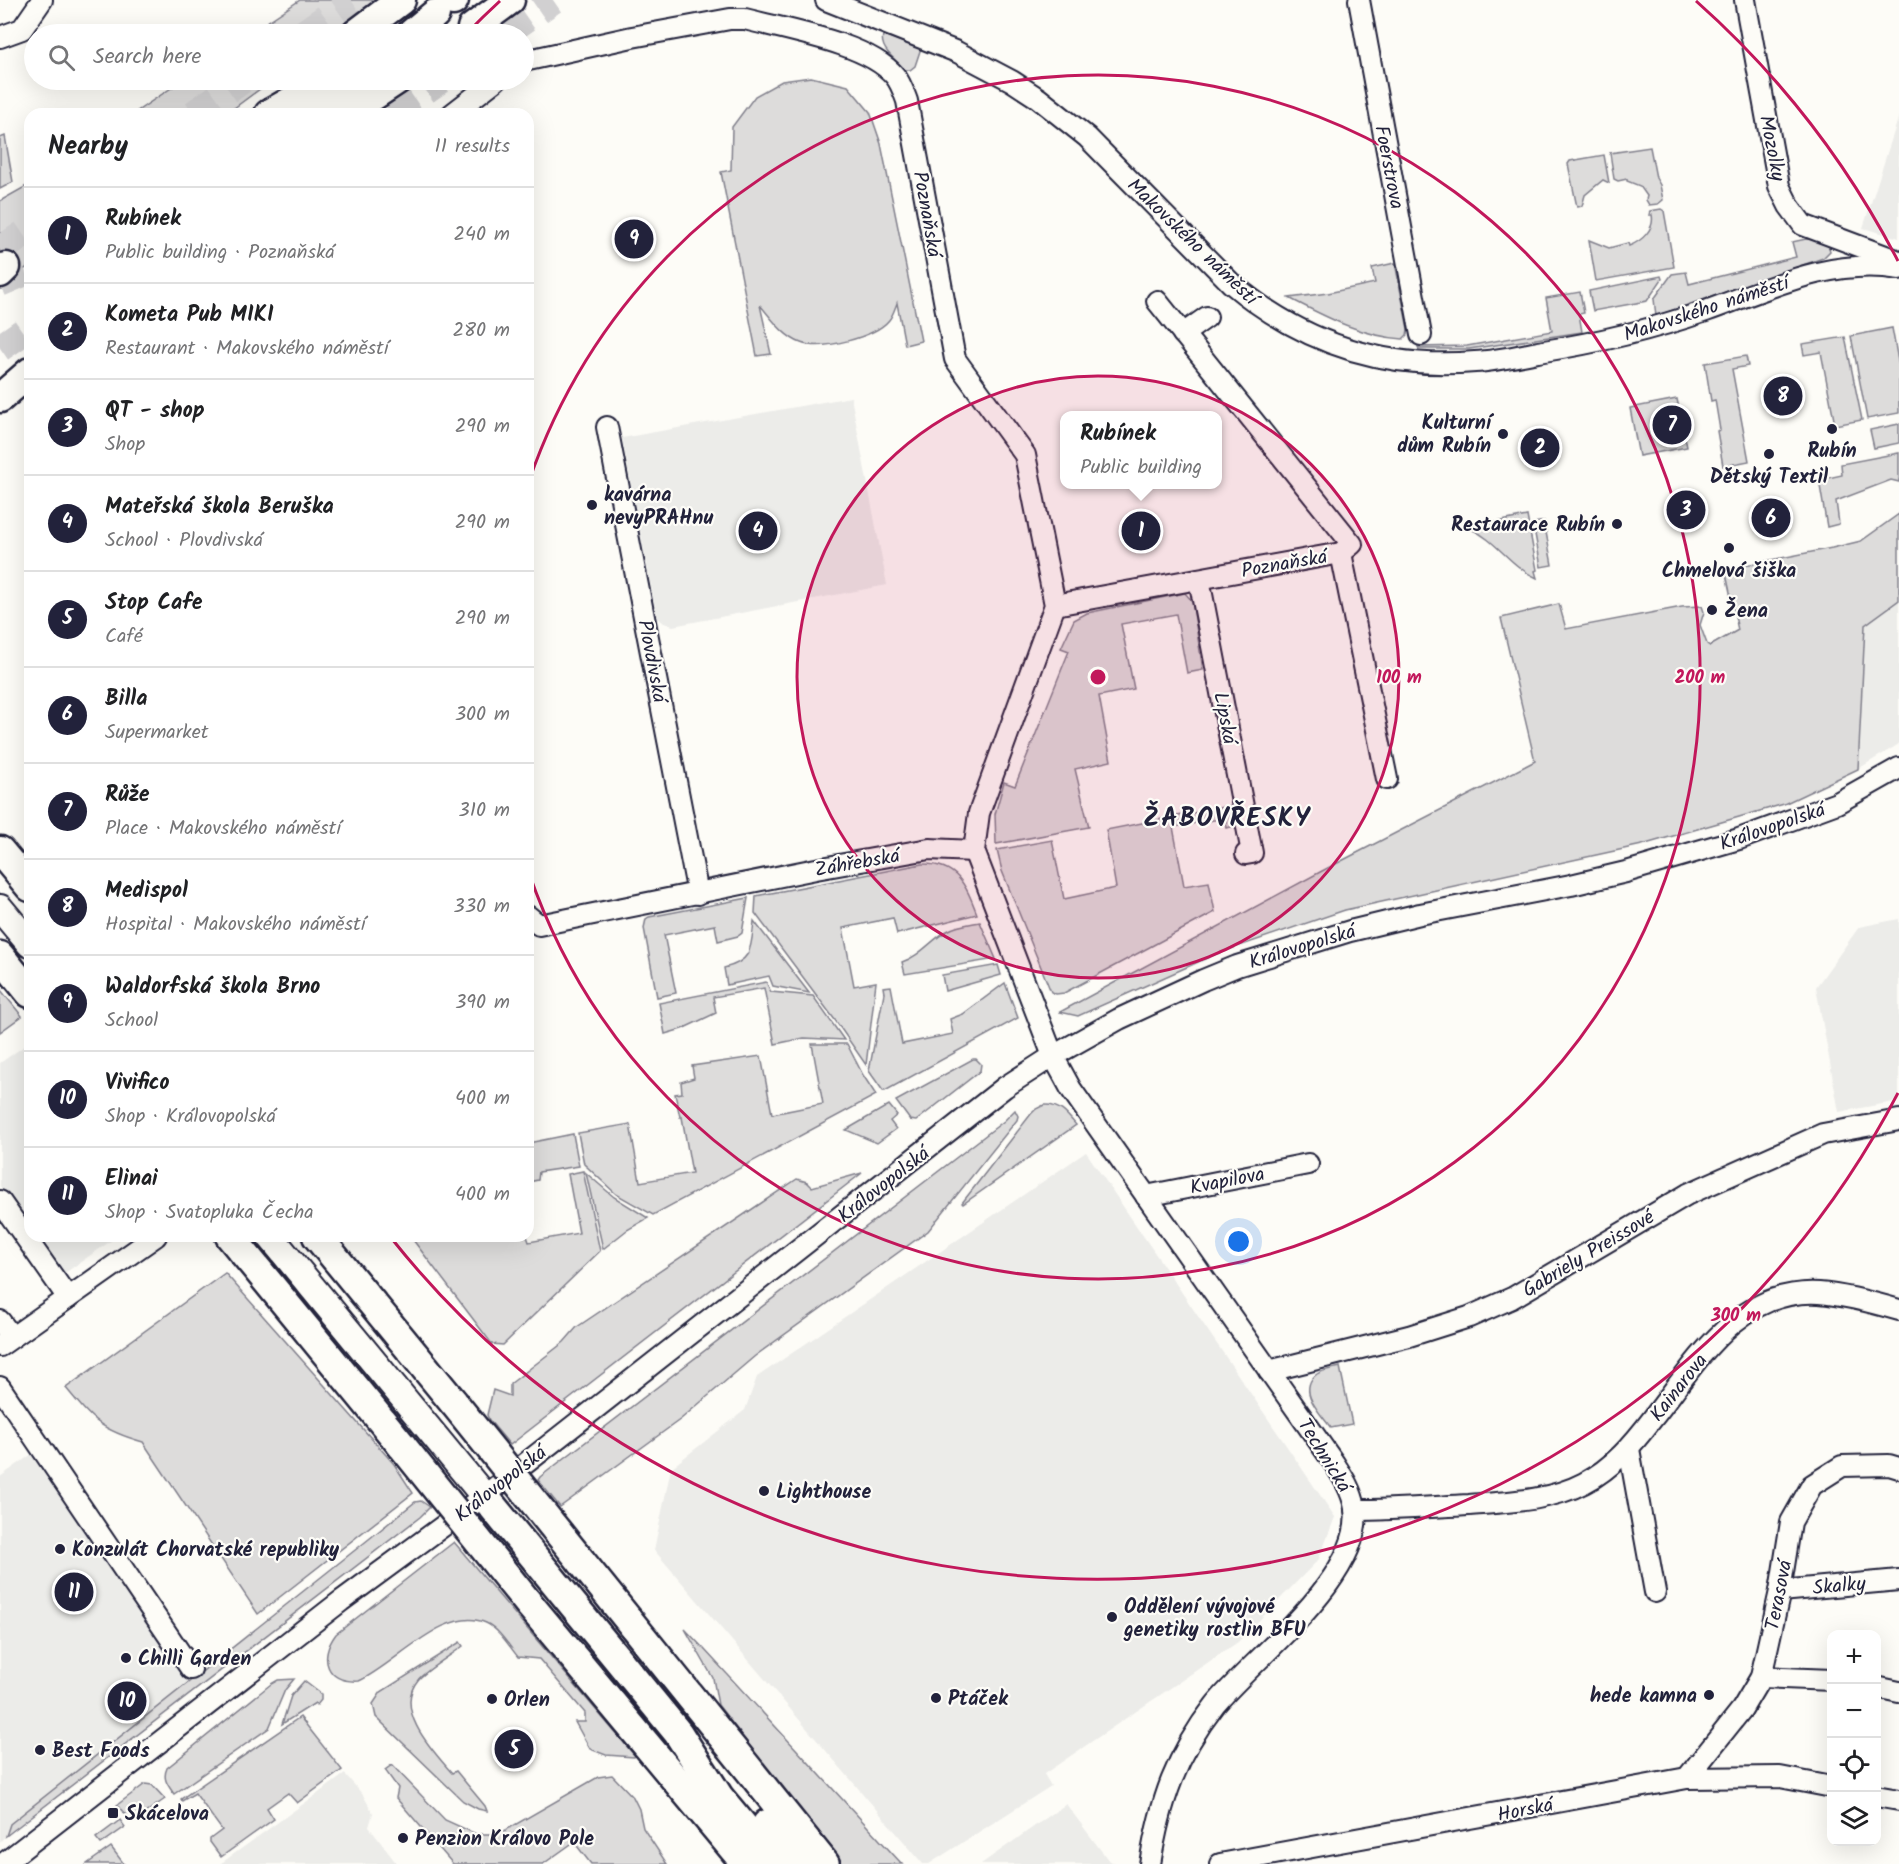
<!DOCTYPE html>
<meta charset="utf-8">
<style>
:root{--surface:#fff;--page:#f2f2f2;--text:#202124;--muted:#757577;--line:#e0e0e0;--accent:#22223b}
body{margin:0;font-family:Kalam,sans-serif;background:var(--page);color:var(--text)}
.controls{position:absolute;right:18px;bottom:18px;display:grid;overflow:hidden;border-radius:12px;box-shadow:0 6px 24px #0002}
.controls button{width:54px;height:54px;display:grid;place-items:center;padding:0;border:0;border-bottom:2px solid var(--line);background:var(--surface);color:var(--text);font:30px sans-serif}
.you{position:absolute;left:1239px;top:1242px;width:21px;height:21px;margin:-15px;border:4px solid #fff;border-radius:50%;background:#1a73e8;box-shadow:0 0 0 9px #1a73e833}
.badge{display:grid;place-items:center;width:39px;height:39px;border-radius:50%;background:var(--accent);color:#fff;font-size:20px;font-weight:700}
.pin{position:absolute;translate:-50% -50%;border:3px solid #fff;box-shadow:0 2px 6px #0006}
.popup{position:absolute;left:1060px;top:411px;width:162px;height:78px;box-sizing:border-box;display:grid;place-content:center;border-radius:12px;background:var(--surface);filter:drop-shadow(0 2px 4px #0005);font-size:20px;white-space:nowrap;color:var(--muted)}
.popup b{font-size:22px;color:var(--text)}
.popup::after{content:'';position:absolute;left:50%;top:100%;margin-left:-12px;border:12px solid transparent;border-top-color:var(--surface)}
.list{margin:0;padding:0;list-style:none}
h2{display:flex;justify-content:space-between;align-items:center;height:78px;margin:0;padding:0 24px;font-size:26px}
h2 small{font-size:20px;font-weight:400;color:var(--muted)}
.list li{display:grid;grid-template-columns:39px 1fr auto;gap:18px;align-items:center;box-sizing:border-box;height:96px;padding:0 24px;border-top:2px solid var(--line)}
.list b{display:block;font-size:22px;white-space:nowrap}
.list p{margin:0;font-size:20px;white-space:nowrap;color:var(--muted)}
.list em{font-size:20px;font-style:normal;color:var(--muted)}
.icon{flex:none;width:33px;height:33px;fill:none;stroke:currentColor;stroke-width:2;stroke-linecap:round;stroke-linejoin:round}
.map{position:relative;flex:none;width:1899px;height:1864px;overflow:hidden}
.search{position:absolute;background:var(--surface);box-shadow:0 6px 24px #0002;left:24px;top:24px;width:510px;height:66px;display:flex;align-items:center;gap:15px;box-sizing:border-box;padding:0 21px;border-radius:33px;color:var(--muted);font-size:22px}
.panel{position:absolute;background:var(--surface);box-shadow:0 6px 24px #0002;left:24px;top:108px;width:510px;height:1134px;border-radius:18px}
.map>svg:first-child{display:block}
.built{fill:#ecece9}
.green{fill:#dddcdb;stroke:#807f8b;stroke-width:1.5}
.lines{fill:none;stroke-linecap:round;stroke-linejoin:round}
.highway-tunnel{stroke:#d1d0d1;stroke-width:28;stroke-dasharray:28 14;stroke-linecap:butt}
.minor-casing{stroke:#22223b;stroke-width:24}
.major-casing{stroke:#22223b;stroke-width:30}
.highway-casing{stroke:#22223b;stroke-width:33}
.minor{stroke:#fdfcf7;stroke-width:20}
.major{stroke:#fdfcf7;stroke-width:26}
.highway{stroke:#fdfcf7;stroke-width:28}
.highway-bridge-casing{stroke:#22223b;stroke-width:33;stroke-linecap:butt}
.highway-bridge{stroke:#fdfcf7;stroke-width:28}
.ring{fill:none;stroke:#c2185b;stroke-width:3}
.poi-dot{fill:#22223b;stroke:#fdfcf7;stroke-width:2}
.labels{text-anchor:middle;stroke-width:4.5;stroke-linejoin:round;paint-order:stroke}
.street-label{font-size:20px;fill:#22223b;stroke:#fdfcf7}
.poi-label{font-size:20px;font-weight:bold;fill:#22223b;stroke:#fdfcf7;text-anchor:start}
.district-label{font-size:26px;font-weight:bold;letter-spacing:1.5px;fill:#22223b;stroke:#fdfcf7}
.centre{fill:#c2185b;stroke:#fdfcf7;stroke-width:3}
.ring-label{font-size:18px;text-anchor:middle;font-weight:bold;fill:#c2185b;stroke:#fdfcf7;stroke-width:4.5;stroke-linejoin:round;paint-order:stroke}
</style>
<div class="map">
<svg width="1899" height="1864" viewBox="0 0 1899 1864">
<rect width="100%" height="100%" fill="#fdfcf7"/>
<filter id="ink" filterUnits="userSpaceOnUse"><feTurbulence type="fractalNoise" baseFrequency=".0167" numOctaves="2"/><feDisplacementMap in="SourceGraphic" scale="12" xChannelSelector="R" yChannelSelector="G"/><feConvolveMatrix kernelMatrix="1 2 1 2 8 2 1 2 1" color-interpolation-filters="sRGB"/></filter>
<g filter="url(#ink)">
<g class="built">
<polygon points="1899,116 1899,238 1863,228"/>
<polygon points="851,397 887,585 673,626 664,623 657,617 622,438"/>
<polygon points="1899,600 1899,744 1858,769 1865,625"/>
<polygon points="1899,919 1899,1101 1839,1112 1816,987 1859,927"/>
<polygon points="30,1042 30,1230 0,1186 0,1063"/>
<polygon points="1086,1152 1335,1517 1319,1559 1238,1642 1044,1774 1051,1786 929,1864 923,1864 654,1550 671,1468 745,1410 757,1377"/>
<polygon points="34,1236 118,1236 62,1275"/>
<polygon points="32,1454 181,1672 194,1686 22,1816 0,1842 0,1477"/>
<polygon points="345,1774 363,1795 373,1813 369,1827 397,1864 220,1864"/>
<polygon points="1066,1804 1109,1861 1118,1864 981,1864"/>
</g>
<g class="green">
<polygon points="300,0 378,0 332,34 249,34"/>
<path d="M883 35 921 48 915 66 910 70H905C896 59 879 50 883 35Z"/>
<path d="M811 77 848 86 870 112 881 144 921 341 905 345 897 303C895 308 893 315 889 320 875 337 822 351 801 343 783 336 772 319 760 305L771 354 757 356 721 172 731 170 732 127 755 96 782 81Z"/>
<polygon points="183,80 272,80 226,114 133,114"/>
<polygon points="5,136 13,182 0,189 0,138"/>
<polygon points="1650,147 1656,178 1660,185 1663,200 1658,204 1649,205 1646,200 1647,196 1640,186 1627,181 1627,179 1618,181 1614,179 1610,153"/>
<polygon points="1604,155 1609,183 1603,180 1585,195 1582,206 1577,207 1568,164 1570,161"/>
<polygon points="30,184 30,265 18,274 0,263 0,201"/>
<path d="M1661 209 1664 211 1674 267 1596 281 1589 240 1609 248 1628 243 1629 246C1642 241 1655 229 1652 215H1649L1650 211Z"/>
<polygon points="1806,239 1819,240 1828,244 1830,251 1823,258 1656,316 1654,299 1672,274 1686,272 1689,284 1796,257 1792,242"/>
<path d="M1395 263 1408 329 1407 335 1403 339C1363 337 1324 316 1289 298L1328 293 1375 283 1372 268Z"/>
<polygon points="1661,276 1662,279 1647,301 1593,311 1589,291"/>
<polygon points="1580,292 1584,313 1579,314 1582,332 1469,349 1419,349 1418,347 1467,346 1552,331 1546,298"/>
<polygon points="1892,328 1899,366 1899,413 1867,419 1851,336"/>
<polygon points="1845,337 1862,420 1835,425 1821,352 1804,355 1802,344"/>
<polygon points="1746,356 1748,366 1732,369 1749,461 1723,466 1717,431 1720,430 1715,400 1711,401 1705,363"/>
<polygon points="1677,399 1687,447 1639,456 1630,408"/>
<polygon points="1899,424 1899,443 1874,448 1870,430"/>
<polygon points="1899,453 1899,482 1891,480 1836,501 1839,524 1827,527 1819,480 1842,475 1841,464"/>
<polygon points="1899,514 1899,600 1865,625 1858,769 1784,804 1642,845 1345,910 1216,954 1078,1016 1060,1012 1322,871 1535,761 1501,618 1559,604 1566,629 1682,607 1702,606 1704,612 1700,625 1707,644 1710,646 1738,630 1725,569 1832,548 1861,541"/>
<path d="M1527 516 1537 570 1535 571 1537 578C1511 567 1496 540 1471 529V527Z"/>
<polygon points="1544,521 1552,565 1541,567 1533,523"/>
<polygon points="1185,593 1192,601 1203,670 1187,673 1176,614 1121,624 1134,689 1099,696 1111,761 1075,769 1089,827 996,844 995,814 1004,782 1015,786 1069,651 1061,648 1074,620 1087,613"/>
<polygon points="1234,805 1238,825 1227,828 1225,818 1173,827 1184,886 1209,882 1215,912 1064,993 1056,994 1051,992 1002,871 997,850 1052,840 1064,899 1116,888 1106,830"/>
<path d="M922 864C957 863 966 885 977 914L897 934 893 918 843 928 854 986 876 982 866 1065 835 1020 755 913 756 896Z"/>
<polygon points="748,898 742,933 738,936 718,941 715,925 664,935 676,993 657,997 644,928 646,919 649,917"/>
<path d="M754 921 809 993 773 986 769 976 727 985 724 968C753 961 751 947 754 921Z"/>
<path d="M980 922 996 959 905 974 902 962C920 956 931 940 947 931 957 925 969 924 980 922Z"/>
<polygon points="998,965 1001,975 945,991 942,975"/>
<polygon points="766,982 771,992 813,996 844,1040 804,1038 775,1044 764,988 713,997 716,1013 682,1029 665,1034 659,1003"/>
<polygon points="1005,983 1018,1018 885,1091 883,1091 869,1071 884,993 883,987 891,986 902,1044 953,1034 950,1019 963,1014"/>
<polygon points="0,989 22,1016 0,1032"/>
<polygon points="812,1044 847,1044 863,1075 876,1095 653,1215 616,1194 584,1164 578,1133 630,1124 640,1182 692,1173 682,1117 680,1117 675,1094 682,1093 681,1082 694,1078 692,1066 761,1056 772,1114 823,1104"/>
<polygon points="973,1059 976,1059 981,1064 980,1071 916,1121 910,1120 896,1101"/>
<polygon points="889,1105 897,1115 890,1121 896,1129 877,1143 846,1130"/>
<path d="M1044 1105C1059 1104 1067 1114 1076 1125L963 1204 962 1203 1031 1114 1036 1109Z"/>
<polygon points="1015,1110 1018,1116 1017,1120 928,1231 755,1356 681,1419 560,1507 538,1480 540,1477 1004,1121"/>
<polygon points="573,1134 579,1166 539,1172 538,1180 528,1182 528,1143"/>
<polygon points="583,1171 600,1251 503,1345 492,1344 410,1236 527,1236 529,1242 579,1233 568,1174"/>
<polygon points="586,1173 614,1197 648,1218 627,1230 603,1249"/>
<polygon points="862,1173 510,1445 489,1420 487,1415 493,1390 510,1396 510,1384 564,1342 577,1327 797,1179 807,1182 812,1187"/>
<path d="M225 1273 394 1464 413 1493 258 1614 143 1442C101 1430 93 1421 66 1388Z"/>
<path d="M1340 1367 1352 1424 1331 1428C1320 1413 1296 1390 1317 1374 1323 1370 1333 1369 1340 1367Z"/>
<polygon points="421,1501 430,1507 420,1517 6,1836 10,1824 364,1543 415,1502"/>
<path d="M454 1542 635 1756 634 1757 606 1755 590 1749 575 1722H585V1713L539 1659 518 1657C509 1646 499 1629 486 1623 446 1604 395 1665 359 1681 326 1683 318 1658 336 1634Z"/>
<polygon points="685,1629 704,1649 902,1864 842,1864 718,1705 713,1678"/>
<path d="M460 1642 463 1646C453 1654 425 1671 418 1680 393 1710 433 1751 452 1773L456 1771 485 1806 487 1811 478 1809 463 1801 376 1717 373 1704 381 1692Z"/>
<path d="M294 1679 285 1690 269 1728 174 1794C168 1785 162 1779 167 1768L271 1684 278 1680Z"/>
<polygon points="304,1681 321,1694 321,1700 317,1705 315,1703 282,1724 291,1696"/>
<polygon points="300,1717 342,1770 297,1803 288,1793 267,1808 274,1819 221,1857 210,1842 210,1839 222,1830 195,1793 182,1801 181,1799"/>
<polygon points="392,1765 445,1820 476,1834 499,1834 598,1777 612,1775 633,1797 639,1809 643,1828 667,1864 591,1864 574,1842 543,1864 453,1864 396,1798 398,1788 385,1770"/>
<polygon points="145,1784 152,1785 165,1799 132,1822 117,1805"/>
<polygon points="120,1820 125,1827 101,1844 96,1838"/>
<polygon points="111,1847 124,1864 87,1864"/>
</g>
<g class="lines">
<g class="highway-tunnel">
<polyline points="303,34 351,0"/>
<polyline points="504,34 553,0"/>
<polyline points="194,114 242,80"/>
<polyline points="391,114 440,80"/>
<polyline points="0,250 30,230"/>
<polyline points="0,283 30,270"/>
<polyline points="0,348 30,327"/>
</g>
<defs>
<g id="minor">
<path d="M826 0 957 52 1012 81 1038 98 1087 137 1231 283C1302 343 1382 370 1475 362 1496 361 1517 356 1538 352 1596 343 1651 330 1706 311 1768 289 1831 257 1899 269"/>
<polyline points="1359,0 1421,335"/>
<polyline points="1745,0 1779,186 1789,206 1803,225 1899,261"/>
<polyline points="0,37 22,29 42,0"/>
<path d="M524 61 632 37 730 19H745C786 30 868 43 895 76 901 83 904 93 907 101L955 359 1025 455 1055 605 979 813 974 851 1053 1056 1071 1089 1334 1463C1343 1477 1352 1491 1355 1508 1365 1576 1254 1657 1215 1705 1176 1755 1160 1802 1150 1864"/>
<polyline points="452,114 496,80"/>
<polyline points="1183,334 1207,317"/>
<polyline points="607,427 698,894"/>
<polyline points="1341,553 1387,779"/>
<polyline points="1199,579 1252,853 1246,854"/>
<polyline points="1055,605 1341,553 1352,544 1157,301"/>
<polyline points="528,916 539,925 816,869 929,849 974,851"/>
<polyline points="1146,1196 1308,1164"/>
<polyline points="0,1201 68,1298"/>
<polyline points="0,1321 12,1337"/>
<polyline points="0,1346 156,1236"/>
<polyline points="1269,1371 1409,1336 1469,1317 1512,1298 1688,1194 1823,1134 1899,1120"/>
<polyline points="0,1387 191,1669"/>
<polyline points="1629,1449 1655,1592"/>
<path d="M1355 1510C1393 1510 1431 1507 1469 1505 1507 1502 1550 1501 1584 1483 1613 1468 1634 1443 1653 1418 1696 1363 1738 1288 1819 1293 1844 1295 1875 1303 1899 1310"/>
<polyline points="1780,1591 1899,1580"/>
<polyline points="1761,1677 1832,1680"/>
<polyline points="1876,1687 1899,1692"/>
<polyline points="1687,1778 1742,1709 1761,1677 1780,1591 1791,1522 1812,1485 1842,1466 1889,1465 1899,1468"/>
<polyline points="1876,1796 1899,1800"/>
<polyline points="3,1864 341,1601 484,1496 1005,1087 1053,1056 1119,1019 1203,980 1237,966 1350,931 1420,914 1571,885 1626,872 1739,839 1837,803 1899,768"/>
<polyline points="1220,1864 1687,1778 1780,1777 1832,1787"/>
</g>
<g id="major">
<polyline points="0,908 30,944"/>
<polyline points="270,1236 484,1496"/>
</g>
<g id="highway">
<polyline points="453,1 454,0"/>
<polyline points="472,28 510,0"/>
<polyline points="356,34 401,0"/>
<polyline points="411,34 435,14"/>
<polyline points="269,114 328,80"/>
<polyline points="316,114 360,80"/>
<polyline points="346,114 397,80"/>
<polyline points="0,273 6,267"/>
<polyline points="0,398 30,372"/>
<polyline points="0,851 30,887"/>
<polyline points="0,956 30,993"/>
<polyline points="230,1236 403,1447"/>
<polyline points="317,1236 454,1403"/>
<polyline points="484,1496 678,1733 719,1797 775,1864"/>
<polyline points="581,1561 825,1864"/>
<polyline points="529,1604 746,1864"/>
<polyline points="767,1824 800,1864"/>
</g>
</defs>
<use href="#minor" class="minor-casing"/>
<use href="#major" class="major-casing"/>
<use href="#highway" class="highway-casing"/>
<use href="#minor" class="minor"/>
<use href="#major" class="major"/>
<use href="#highway" class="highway"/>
<defs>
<g id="highway-bridge">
<polyline points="454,1403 581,1561"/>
<polyline points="403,1447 529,1604"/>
</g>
</defs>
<use href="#highway-bridge" class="highway-bridge-casing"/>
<use href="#highway-bridge" class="highway-bridge"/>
</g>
</g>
<circle cx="1098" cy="677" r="301" fill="#c2185b" fill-opacity=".12"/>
<g class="ring">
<circle cx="1098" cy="677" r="301"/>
<path d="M529 481A602 602 0 1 1 529 873"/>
<path d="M1898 1093A902 902 0 0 1 392 1239M466 34A902 902 0 0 1 500 1M1696 1A902 902 0 0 1 1898 261"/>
</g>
<g class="poi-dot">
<circle cx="1832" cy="429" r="6"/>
<circle cx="1503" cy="434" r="6"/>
<circle cx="1769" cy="454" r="6"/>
<circle cx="592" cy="505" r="6"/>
<circle cx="1617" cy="524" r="6"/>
<circle cx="1729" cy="548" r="6"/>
<circle cx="1712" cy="610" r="6"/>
<circle cx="764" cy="1491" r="6"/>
<circle cx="60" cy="1549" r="6"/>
<circle cx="1112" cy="1617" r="6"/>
<circle cx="126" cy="1658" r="6"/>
<circle cx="1709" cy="1695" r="6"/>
<circle cx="936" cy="1698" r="6"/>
<circle cx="492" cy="1699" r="6"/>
<circle cx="40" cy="1750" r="6"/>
<rect x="107" y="1807" width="12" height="12" rx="3"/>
<circle cx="403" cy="1838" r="6"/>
</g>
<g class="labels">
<g class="street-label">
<text transform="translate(1773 148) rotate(79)" y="7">Mozolky</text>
<text transform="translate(1390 167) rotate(79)" y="7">Foerstrova</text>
<text transform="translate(928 214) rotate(80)" y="7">Poznaňská</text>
<text transform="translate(1193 241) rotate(44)" y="7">Makovského náměstí</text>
<text transform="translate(1706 308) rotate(-18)" y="7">Makovského náměstí</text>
<text transform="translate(1284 563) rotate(-10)" y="7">Poznaňská</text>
<text transform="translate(653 661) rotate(79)" y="7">Plovdivská</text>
<text transform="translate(1226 718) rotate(79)" y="7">Lipská</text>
<text transform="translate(1772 826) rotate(-19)" y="7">Královopolská</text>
<text transform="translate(857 862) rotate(-10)" y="7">Záhřebská</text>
<text transform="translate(1302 946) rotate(-17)" y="7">Královopolská</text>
<text transform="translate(1227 1180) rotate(-11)" y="7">Kvapilova</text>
<text transform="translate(883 1184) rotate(-38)" y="7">Královopolská</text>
<text transform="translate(1588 1253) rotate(-31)" y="7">Gabriely Preissové</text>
<text transform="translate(1678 1387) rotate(-52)" y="7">Kainarova</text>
<text transform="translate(1325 1455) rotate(58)" y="7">Technická</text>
<text transform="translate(500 1483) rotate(-38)" y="7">Královopolská</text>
<text transform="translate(1839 1585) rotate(-5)" y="7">Skalky</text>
<text transform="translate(1778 1595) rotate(-79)" y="7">Terasová</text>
<text transform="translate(1525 1809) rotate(-11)" y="7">Horská</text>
</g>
<g class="poi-label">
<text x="1491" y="429" text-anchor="end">Kulturní<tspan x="1491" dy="23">dům Rubín</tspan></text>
<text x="1832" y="457" text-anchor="middle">Rubín</text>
<text x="1769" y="483" text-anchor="middle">Dětský Textil</text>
<text x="604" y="501">kavárna<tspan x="604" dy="23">nevyPRAHnu</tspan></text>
<text x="1605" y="531" text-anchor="end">Restaurace Rubín</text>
<text x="1729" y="577" text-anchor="middle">Chmelová šiška</text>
<text x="1724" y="617">Žena</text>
<text x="776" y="1498">Lighthouse</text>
<text x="72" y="1556">Konzulát Chorvatské republiky</text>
<text x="1124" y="1613">Oddělení vývojové<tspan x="1124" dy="23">genetiky rostlin BFU</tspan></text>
<text x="138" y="1665">Chilli Garden</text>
<text x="1697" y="1702" text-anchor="end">hede kamna</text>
<text x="948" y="1705">Ptáček</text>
<text x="504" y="1706">Orlen</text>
<text x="52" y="1757">Best Foods</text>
<text x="125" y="1820">Skácelova</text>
<text x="415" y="1845">Penzion Královo Pole</text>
</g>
<g class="district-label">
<text x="1227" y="826">ŽABOVŘESKY</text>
</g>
</g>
<circle cx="1098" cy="677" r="9" class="centre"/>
<g class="ring-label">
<text x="1399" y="683">100 m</text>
<text x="1700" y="683">200 m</text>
<text x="1736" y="1321">300 m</text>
</g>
</svg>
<div class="controls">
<button>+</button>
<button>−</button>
<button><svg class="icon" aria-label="locate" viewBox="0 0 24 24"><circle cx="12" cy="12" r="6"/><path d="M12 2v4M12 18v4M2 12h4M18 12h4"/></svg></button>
<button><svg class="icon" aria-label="layers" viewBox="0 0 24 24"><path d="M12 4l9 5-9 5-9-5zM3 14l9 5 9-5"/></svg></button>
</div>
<div class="you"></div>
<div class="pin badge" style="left:1141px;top:531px">1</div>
<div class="popup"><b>Rubínek</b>Public building</div>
<div class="pin badge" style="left:1540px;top:448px">2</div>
<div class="pin badge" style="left:1686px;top:510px">3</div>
<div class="pin badge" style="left:758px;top:531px">4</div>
<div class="pin badge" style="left:514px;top:1749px">5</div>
<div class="pin badge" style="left:1771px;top:518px">6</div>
<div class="pin badge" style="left:1672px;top:425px">7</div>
<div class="pin badge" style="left:1783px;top:396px">8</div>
<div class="pin badge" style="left:634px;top:239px">9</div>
<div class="pin badge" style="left:127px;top:1701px">10</div>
<div class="pin badge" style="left:74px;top:1592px">11</div>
<div class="search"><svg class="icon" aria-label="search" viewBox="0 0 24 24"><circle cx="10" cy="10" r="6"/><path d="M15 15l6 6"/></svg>Search here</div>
<section class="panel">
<h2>Nearby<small>11 results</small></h2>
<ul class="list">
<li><span class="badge">1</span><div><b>Rubínek</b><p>Public building · Poznaňská</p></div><em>240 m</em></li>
<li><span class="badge">2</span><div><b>Kometa Pub MIKI</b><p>Restaurant · Makovského náměstí</p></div><em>280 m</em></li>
<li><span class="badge">3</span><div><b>QT - shop</b><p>Shop</p></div><em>290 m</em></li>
<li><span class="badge">4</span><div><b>Mateřská škola Beruška</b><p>School · Plovdivská</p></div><em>290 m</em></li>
<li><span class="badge">5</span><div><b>Stop Cafe</b><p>Café</p></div><em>290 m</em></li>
<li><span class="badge">6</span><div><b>Billa</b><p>Supermarket</p></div><em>300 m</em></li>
<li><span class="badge">7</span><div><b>Růže</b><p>Place · Makovského náměstí</p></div><em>310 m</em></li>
<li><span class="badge">8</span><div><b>Medispol</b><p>Hospital · Makovského náměstí</p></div><em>330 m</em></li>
<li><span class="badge">9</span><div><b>Waldorfská škola Brno</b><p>School</p></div><em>390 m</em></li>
<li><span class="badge">10</span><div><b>Vivifico</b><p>Shop · Královopolská</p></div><em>400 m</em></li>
<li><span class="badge">11</span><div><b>Elinai</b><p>Shop · Svatopluka Čecha</p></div><em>400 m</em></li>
</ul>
</section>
</div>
